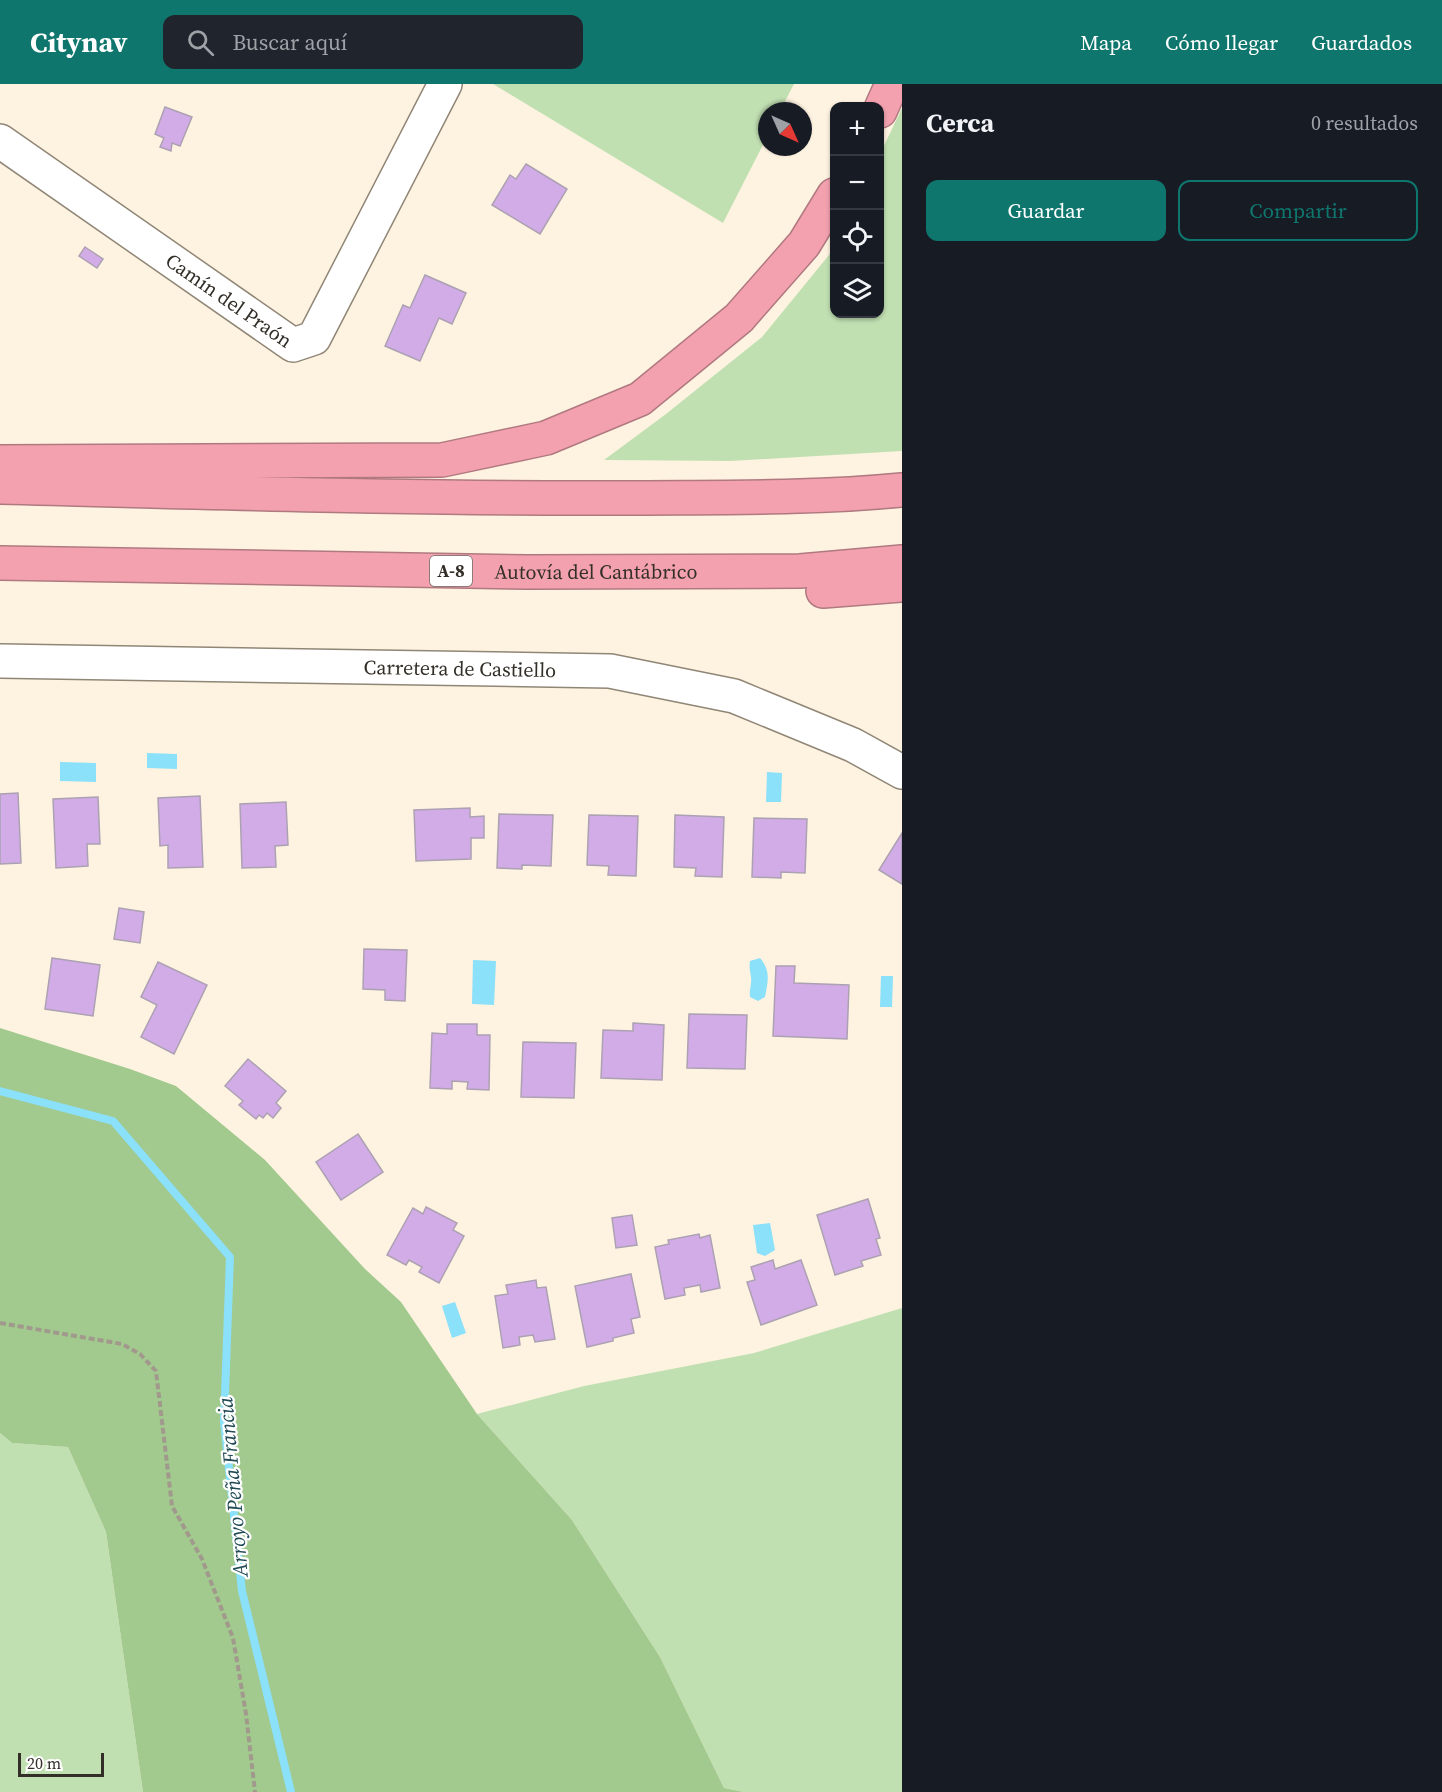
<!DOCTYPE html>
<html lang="es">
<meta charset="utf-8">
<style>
:root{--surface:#171b24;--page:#20242c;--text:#f1f3f6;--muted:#9ea1a6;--line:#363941;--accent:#0f766e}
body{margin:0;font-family:"Source Serif 4",serif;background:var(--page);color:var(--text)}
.controls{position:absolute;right:18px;top:18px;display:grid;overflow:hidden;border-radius:12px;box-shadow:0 2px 4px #0004}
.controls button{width:54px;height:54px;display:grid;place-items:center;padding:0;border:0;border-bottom:2px solid var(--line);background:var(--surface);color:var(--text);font:30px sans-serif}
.compass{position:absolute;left:758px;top:18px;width:54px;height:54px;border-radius:50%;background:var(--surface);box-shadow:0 2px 4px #0004;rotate:135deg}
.scale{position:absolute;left:18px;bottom:15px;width:86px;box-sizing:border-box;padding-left:6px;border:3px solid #332f28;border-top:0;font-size:16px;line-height:21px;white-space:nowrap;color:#332f28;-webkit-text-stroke:4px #fff;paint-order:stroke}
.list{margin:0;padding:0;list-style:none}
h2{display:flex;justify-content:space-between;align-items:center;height:78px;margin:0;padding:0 24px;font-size:26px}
h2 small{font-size:20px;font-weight:400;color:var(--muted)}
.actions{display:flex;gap:12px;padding:18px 24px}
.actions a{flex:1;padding:14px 0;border:2px solid var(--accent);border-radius:12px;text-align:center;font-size:21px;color:var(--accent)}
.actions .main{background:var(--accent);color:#fff}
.icon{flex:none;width:33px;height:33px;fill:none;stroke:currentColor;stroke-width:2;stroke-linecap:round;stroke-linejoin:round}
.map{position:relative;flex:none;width:902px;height:1708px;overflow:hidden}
header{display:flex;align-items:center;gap:36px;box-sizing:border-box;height:84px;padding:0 30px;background:var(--accent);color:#fff}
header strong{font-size:28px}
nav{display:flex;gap:33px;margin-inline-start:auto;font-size:21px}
.search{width:420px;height:54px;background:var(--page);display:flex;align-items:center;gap:15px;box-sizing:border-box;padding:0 21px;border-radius:12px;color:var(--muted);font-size:22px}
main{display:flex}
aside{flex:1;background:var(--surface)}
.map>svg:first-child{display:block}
.green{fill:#c1e0b2}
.forest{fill:#a2c98e}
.water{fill:#8be0fa}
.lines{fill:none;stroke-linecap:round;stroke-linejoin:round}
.stream{stroke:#8be0fa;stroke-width:8}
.building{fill:#d2ace6;stroke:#aca1b2;stroke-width:1.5}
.minor-casing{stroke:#908676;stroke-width:36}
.highway-casing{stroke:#b07980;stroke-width:36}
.path{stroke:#a1998c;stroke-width:4;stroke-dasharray:6 3;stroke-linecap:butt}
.minor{stroke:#fff;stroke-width:33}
.highway{stroke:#f3a1af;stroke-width:33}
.labels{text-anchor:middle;stroke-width:4.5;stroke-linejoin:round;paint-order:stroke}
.shield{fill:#fff;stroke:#706d68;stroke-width:1.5}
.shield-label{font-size:18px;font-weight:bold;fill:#332f28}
.street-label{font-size:20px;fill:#332f28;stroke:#fff}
.water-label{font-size:21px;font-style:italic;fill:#224a55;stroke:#fff}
</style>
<header>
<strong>Citynav</strong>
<div class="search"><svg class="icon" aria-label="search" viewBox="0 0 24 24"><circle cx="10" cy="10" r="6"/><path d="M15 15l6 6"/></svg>Buscar aquí</div>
<nav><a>Mapa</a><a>Cómo llegar</a><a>Guardados</a></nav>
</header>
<main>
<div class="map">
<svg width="902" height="1708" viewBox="0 0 902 1708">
<rect width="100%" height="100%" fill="#fef3e1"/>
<g class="green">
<polygon points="493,0 794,0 780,27 767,27 767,53 723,139"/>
<polygon points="902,24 902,367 731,377 604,376 666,330 762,253 829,171 834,160 834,230 880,230 880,70"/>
<polygon points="902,1224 902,1708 744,1708 724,1704 660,1573 572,1436 477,1330 584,1302 754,1269"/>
<polygon points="0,1349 12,1359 68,1363 106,1448 143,1708 0,1708"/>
</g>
<polygon class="forest" points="0,944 130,985 176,1002 265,1076 365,1185 401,1218 477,1330 572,1436 660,1573 724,1704 744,1708 143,1708 106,1448 68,1363 12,1359 0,1349"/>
<g class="water">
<polygon points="147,669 177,670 177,685 147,684"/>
<polygon points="60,678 96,679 96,698 60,697"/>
<polygon points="767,688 782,689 781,718 766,718"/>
<path d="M760 874C771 887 768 897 765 913L758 917 750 913C749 906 752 899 751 893 750 886 749 884 750 877Z"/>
<polygon points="473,876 496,877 494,921 472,920"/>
<polygon points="881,892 893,892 892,923 880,923"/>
<polygon points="770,1139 775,1166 765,1172 757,1169 753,1141"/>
<polygon points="455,1218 466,1249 452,1254 442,1222"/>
</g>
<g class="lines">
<polyline class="stream" points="0,1007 113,1037 230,1173 224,1338 242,1507 291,1708"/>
</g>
<g class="building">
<polygon points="165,23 192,33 180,62 172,59 171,67 160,63 164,54 155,50"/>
<polygon points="526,80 567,105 540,150 492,121 510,91 516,95"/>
<polygon points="85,163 103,175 97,184 79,172"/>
<polygon points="425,191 466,209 452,240 439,234 420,277 385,262 403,221 410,224"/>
<polygon points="18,709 21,779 0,780 0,710"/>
<polygon points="200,712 203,783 168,784 168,761 160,762 158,714"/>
<polygon points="98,713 100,760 87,760 88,782 56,784 53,715"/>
<polygon points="286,718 288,761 275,762 276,783 242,784 240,720"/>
<polygon points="470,724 470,733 484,732 484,754 471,754 471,775 416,777 414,726"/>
<polygon points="499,730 553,731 551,782 522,781 522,785 497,784"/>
<polygon points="589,731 638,732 636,792 608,791 609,782 587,781"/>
<polygon points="675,731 724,733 722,793 695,792 696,784 674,783"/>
<polygon points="754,734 807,735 805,789 781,788 781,794 752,793"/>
<polygon points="902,749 902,800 879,786"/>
<polygon points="119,824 144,828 140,859 114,855"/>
<polygon points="364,865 407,866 405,917 385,916 385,906 363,905"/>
<polygon points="52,874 100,881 93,932 45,925"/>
<polygon points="158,878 207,901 174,970 141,953 157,921 141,913"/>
<polygon points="776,882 795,882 794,899 849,901 847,955 773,952"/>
<polygon points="689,930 747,931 745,985 687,984"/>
<polygon points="633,939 664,941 662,996 601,994 603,946 633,947"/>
<polygon points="447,940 477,940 477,951 490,951 489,1006 467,1005 468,998 452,997 452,1005 430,1004 432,949 447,950"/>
<polygon points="523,958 576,959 574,1014 521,1013"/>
<polygon points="248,975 286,1007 276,1019 281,1024 273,1034 267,1029 263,1034 259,1031 256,1035 239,1021 243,1017 225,1002"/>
<polygon points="358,1050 383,1088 341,1116 316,1078"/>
<polygon points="868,1115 880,1154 876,1155 881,1171 861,1177 863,1182 835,1191 817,1131"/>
<polygon points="426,1123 457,1139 453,1146 464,1152 439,1199 419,1188 422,1183 409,1176 406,1181 387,1171 413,1124 423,1130"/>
<polygon points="632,1131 637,1161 616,1164 612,1134"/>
<polygon points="699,1150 700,1154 710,1151 720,1204 701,1208 700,1201 684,1204 685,1211 665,1215 655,1163 669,1160 668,1156"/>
<polygon points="773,1176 775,1185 801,1176 817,1221 761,1241 747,1198 755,1196 751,1183"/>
<polygon points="631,1190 640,1233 631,1235 634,1249 613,1254 613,1257 587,1263 575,1202"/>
<polygon points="536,1196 537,1204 546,1203 555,1255 535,1258 533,1251 519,1253 520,1261 503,1264 495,1212 508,1210 506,1201"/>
</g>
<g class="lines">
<defs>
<g id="minor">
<path id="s1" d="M0 57 293 261 314 254 445 0"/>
<path id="s2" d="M0 577 610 587 734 612 853 661 902 688"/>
</g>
<g id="highway">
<polyline points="880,27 892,0"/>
<polyline points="0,378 442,376 546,354 640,315 739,234 804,160 834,111"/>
<path d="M0 403C207 408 414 415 621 414 715 413 809 415 902 406"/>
<path id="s3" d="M0 479 528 488 800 487 902 478"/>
<polyline points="823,507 902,501"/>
</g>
</defs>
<use href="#minor" class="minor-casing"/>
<use href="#highway" class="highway-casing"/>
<polyline class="path" points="0,1239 122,1260 140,1270 156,1287 172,1422 202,1475 233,1554 246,1630 255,1708"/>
<use href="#minor" class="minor"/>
<use href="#highway" class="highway"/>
</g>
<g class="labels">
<rect class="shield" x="430" y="472" width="42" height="30" rx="4.5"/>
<g class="shield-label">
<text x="451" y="493">A-8</text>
</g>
<g class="street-label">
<text dy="7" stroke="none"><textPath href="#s1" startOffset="279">Camín del Praón</textPath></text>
<text dy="7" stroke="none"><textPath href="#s3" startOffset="596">Autovía del Cantábrico</textPath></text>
<text dy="7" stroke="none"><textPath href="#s2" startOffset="460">Carretera de Castiello</textPath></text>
</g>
<g class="water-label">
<text transform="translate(233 1403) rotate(-95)" y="7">Arroyo Peña Francia</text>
</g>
</g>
</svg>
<div class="controls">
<button>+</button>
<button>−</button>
<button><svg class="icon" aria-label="locate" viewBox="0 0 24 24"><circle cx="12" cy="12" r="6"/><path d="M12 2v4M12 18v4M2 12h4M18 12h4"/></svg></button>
<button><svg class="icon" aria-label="layers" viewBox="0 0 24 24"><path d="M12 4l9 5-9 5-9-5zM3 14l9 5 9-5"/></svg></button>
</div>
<svg class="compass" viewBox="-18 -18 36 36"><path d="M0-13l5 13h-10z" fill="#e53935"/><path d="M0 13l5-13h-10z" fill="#9ea1a6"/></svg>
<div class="scale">20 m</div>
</div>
<aside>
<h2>Cerca<small>0 resultados</small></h2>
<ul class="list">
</ul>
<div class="actions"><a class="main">Guardar</a><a>Compartir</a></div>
</aside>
</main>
